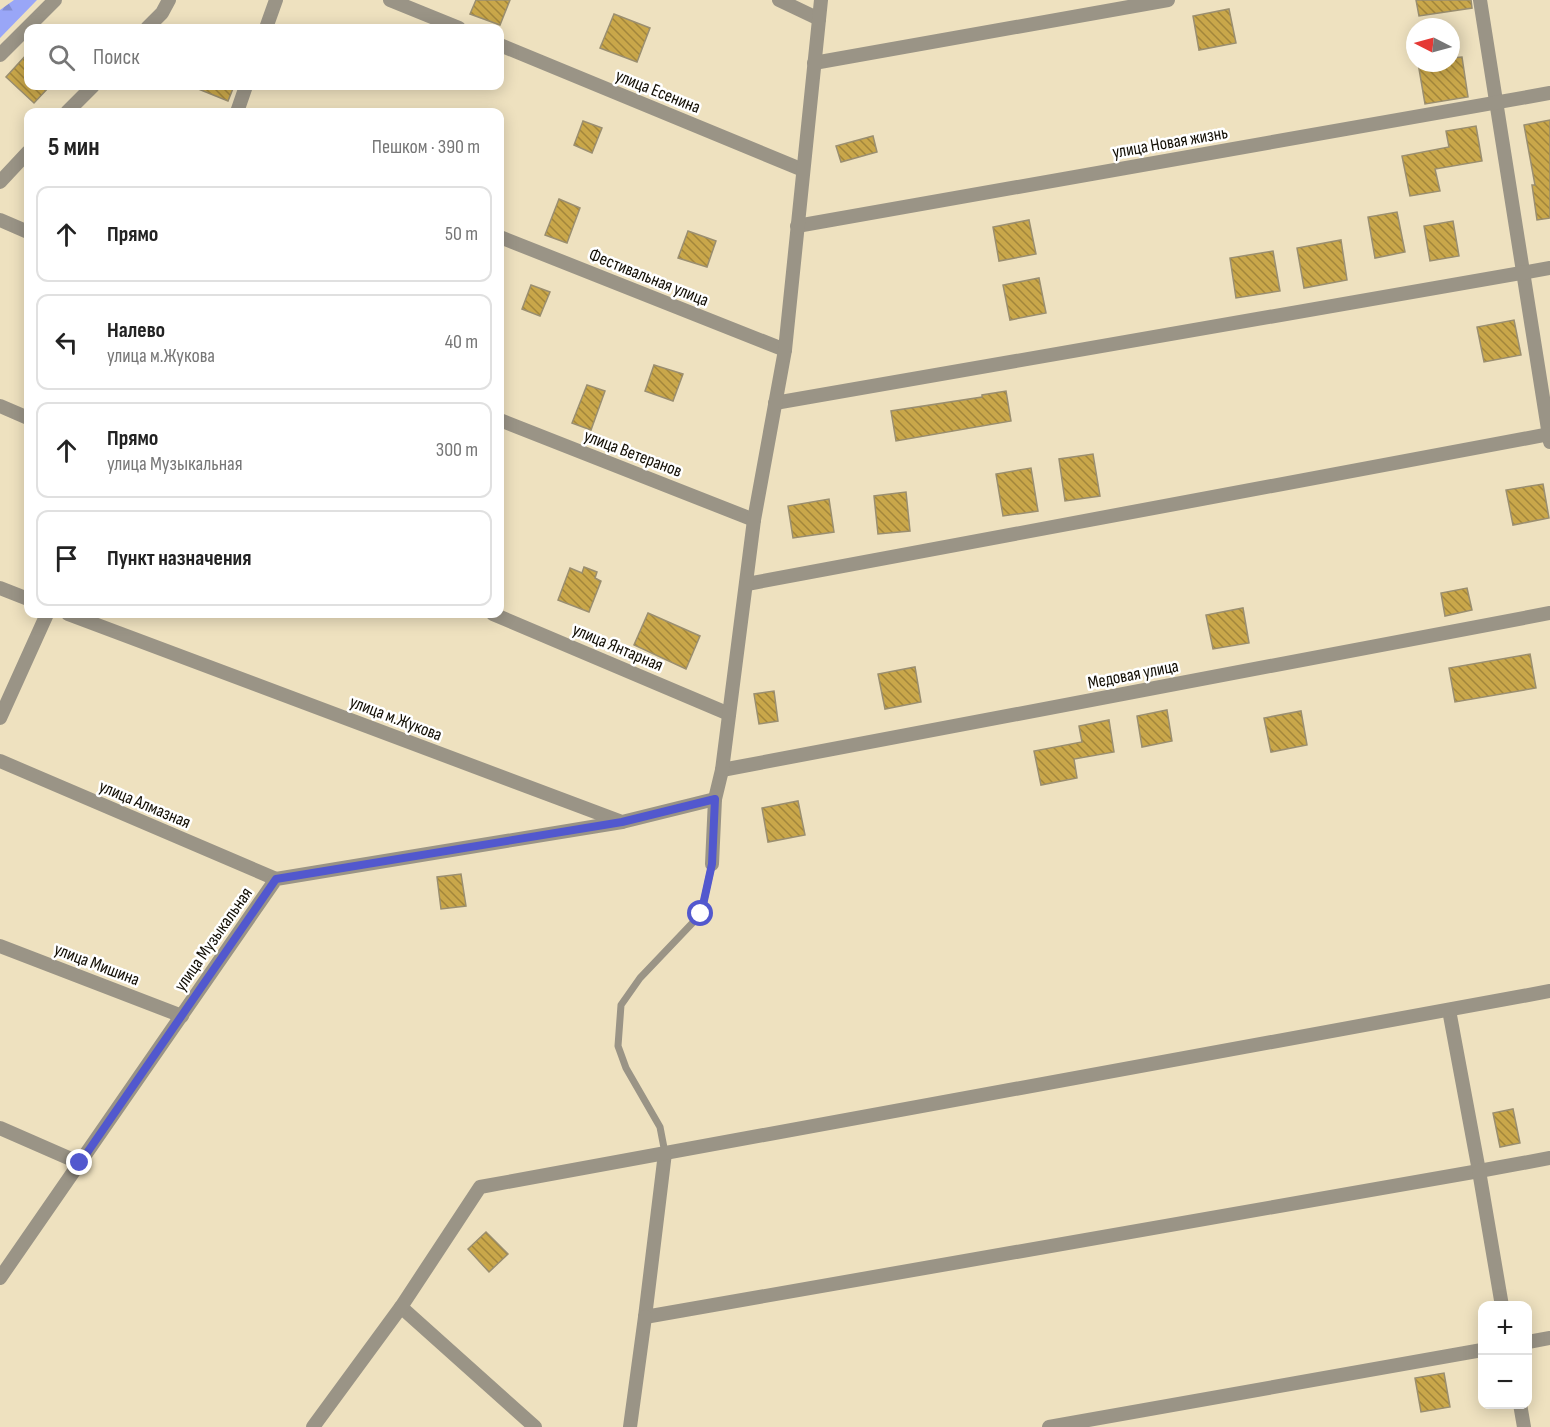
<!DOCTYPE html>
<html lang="ru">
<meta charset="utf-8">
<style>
:root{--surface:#fff;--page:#f2f2f2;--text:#222;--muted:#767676;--line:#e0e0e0}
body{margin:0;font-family:"Sofia Sans Condensed",sans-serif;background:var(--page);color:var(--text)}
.controls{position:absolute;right:18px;bottom:18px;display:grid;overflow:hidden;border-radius:12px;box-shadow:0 3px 15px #0003}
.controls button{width:54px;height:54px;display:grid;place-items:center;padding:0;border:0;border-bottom:2px solid var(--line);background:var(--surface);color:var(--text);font:30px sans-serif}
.compass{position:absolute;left:1406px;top:18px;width:54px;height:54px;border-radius:50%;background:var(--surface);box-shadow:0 3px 15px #0003;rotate:276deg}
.stop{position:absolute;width:18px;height:18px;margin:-14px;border:4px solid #5258ce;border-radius:50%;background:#fff}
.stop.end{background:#5258ce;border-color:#fff;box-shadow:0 2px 6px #0008}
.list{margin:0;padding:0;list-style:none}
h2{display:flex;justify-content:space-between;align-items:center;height:78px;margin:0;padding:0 24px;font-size:26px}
h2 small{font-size:20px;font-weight:400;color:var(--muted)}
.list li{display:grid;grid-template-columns:39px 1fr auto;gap:18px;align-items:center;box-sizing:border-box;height:96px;margin:0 12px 12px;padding:0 12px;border:2px solid var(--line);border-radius:12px}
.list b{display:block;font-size:22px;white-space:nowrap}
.list p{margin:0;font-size:20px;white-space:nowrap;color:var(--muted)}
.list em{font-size:20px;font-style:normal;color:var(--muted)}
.icon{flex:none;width:33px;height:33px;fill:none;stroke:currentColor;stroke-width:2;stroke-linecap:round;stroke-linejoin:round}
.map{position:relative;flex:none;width:1550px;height:1427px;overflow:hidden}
.search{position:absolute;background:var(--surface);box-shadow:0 3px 15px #0003;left:24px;top:24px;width:480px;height:66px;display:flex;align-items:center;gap:15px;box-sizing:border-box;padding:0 21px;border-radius:12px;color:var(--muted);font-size:22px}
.panel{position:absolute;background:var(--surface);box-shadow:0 3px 15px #0003;left:24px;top:108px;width:480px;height:510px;border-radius:12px}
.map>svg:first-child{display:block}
.forest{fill:url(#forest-firs)}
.building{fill:url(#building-back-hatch);stroke:#9a8e6f;stroke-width:1.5}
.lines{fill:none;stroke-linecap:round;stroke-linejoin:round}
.service{stroke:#9a9486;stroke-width:7}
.minor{stroke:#9a9486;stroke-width:14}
.route{stroke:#5258ce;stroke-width:8}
.labels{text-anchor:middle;stroke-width:5;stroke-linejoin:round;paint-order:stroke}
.street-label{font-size:18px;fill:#120e04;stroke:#fff}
</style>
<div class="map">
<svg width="1550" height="1427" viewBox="0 0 1550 1427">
<defs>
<pattern id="forest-firs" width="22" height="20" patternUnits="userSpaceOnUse" patternTransform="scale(1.5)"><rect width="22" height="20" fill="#99a6f7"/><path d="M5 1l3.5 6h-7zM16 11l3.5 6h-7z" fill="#838ed2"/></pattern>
<pattern id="building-back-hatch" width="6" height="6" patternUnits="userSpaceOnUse" patternTransform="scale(1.5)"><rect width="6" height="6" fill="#c9a74a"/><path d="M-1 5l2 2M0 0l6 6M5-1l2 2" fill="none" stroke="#a2863b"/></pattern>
</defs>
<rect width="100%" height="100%" fill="#eee1bf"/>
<polygon class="forest" points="14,0 37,0 0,38 0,10"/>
<g class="building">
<polygon points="476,0 510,0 500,25 470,14"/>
<polygon points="1416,0 1471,0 1472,8 1419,16"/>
<polygon points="1229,9 1236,43 1199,50 1193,16"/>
<polygon points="614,14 650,28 637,62 600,48"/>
<polygon points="28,53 28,86 50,86 34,103 6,77"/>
<polygon points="1462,57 1468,97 1425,104 1418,63 1451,63 1451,58"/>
<polygon points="191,86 234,86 228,101"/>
<polygon points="1550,120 1550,218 1537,220 1532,185 1535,185 1524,125"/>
<polygon points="583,121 602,128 592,153 574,145"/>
<polygon points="1476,126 1482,161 1435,169 1440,191 1410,196 1402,156 1449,147 1446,131"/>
<polygon points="873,136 877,152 841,162 836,146"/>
<polygon points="559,199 580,208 567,243 545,235"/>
<polygon points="1397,212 1405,252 1375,258 1368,217"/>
<polygon points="1029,220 1036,254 999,261 993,227"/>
<polygon points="1453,221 1459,256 1430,261 1424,226"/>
<polygon points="688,231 716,241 707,267 678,258"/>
<polygon points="1341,240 1347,280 1304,288 1297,248"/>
<polygon points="1273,251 1280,291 1236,298 1230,258"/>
<polygon points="1039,278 1046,313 1010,320 1003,285"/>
<polygon points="531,285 550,292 540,316 522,309"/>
<polygon points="1514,320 1521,355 1484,362 1477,327"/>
<polygon points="654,365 683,374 673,401 645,391"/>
<polygon points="587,385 605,391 591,430 572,423"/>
<polygon points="1006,391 1011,421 896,441 891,411 982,397 982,395"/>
<polygon points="1093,454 1100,496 1065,501 1059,459"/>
<polygon points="1031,468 1038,511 1003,516 996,474"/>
<polygon points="1543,484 1549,518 1513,525 1506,490"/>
<polygon points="906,492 910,531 878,534 874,496"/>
<polygon points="829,499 834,532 793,538 788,506"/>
<polygon points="584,567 597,572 595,578 601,581 589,612 558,600 570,568 582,573"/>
<polygon points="1467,588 1472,610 1445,616 1441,593"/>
<polygon points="1243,608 1249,643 1213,649 1206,615"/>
<polygon points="648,613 700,636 686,669 634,645"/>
<polygon points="1530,654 1536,688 1455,702 1449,668"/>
<polygon points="915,667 921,702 885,709 878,674"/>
<polygon points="774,691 778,721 759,724 754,694"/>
<polygon points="1167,710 1172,741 1142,747 1137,716"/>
<polygon points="1301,711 1307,745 1271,752 1264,718"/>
<polygon points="1109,720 1114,752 1074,759 1077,778 1041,785 1034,751 1082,742 1079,726"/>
<polygon points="798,801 805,835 768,842 762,808"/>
<polygon points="461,874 466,906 441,909 437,877"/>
<polygon points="1513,1109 1520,1143 1500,1147 1493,1113"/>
<polygon points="486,1232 508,1254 489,1272 468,1249"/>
<polygon points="1444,1373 1450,1407 1421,1412 1415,1378"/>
</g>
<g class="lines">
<polyline class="service" points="665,1153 660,1127 626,1068 618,1046 621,1005 640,978 701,914 712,864"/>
<g class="minor">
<polyline points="390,0 459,28"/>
<polyline points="779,0 819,19"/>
<polyline points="1480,0 1550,442"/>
<polyline points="147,28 162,13 169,0"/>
<polyline points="266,28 276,0"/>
<polyline points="500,45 803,170"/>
<polyline points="0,55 55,0"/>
<polyline points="814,63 1168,0"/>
<polyline points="67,112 93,86"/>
<polyline points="237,112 246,86"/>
<polyline points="0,182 28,152"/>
<polyline points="0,220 28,232"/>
<polyline points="797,226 1550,93"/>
<polyline points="500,237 785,350"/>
<polyline points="775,403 1550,268"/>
<polyline points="0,406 28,418"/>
<polyline points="500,420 754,520"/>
<polyline points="747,584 1550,434"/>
<polyline points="0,588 28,599"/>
<polyline points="68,614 622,822 715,799"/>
<polyline points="493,614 729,714"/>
<polyline points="0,718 47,614"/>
<polyline points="0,761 276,879"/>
<polyline points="722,770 1550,613"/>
<polyline points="712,864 715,799 722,770 754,520 785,350 821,0"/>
<polyline points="0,946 182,1016"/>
<polyline points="0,1128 80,1163"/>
<polyline points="665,1153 645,1317 1479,1171 1449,1010"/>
<polyline points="0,1278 276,879 622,822"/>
<polyline points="1502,1306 1479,1171 1550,1158"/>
<polyline points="401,1307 535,1427"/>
<polyline points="1528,1342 1550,1338"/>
<polyline points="1520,1404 1524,1427"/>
<polyline points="313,1427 401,1307 480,1187 1550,991"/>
<polyline points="630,1427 645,1317"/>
<polyline points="1049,1427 1482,1350"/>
</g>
</g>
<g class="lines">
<polyline class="route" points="80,1163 276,879 622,822 715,799 712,864 701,914"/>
</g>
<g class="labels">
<g class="street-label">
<text transform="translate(658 91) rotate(22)" y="6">улица Есенина</text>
<text transform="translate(1170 142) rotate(-10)" y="6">улица Новая жизнь</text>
<text transform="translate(649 277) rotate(22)" y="6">Фестивальная улица</text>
<text transform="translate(633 453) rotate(21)" y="6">улица Ветеранов</text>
<text transform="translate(618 647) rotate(23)" y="6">улица Янтарная</text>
<text transform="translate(1133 674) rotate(-11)" y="6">Медовая улица</text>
<text transform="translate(396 718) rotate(21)" y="6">улица м.Жукова</text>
<text transform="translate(145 804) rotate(23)" y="6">улица Алмазная</text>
<text transform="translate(213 939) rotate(-55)" y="6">улица Музыкальная</text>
<text transform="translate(97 964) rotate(21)" y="6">улица Мишина</text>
</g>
</g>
</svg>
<div class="controls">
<button>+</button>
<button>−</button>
</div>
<svg class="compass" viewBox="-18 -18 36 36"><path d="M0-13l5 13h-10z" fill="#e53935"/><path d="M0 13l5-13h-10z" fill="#767676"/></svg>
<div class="stop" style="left:701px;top:914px"></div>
<div class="stop end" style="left:80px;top:1163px"></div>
<div class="search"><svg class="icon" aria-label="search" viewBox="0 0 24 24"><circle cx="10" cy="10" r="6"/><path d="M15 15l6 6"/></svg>Поиск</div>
<section class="panel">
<h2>5 мин<small>Пешком · 390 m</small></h2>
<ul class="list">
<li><svg class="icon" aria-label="ahead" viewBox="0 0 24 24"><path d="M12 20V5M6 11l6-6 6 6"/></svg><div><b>Прямо</b></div><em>50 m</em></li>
<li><svg class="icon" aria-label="left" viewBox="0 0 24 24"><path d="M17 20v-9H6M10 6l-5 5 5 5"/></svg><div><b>Налево</b><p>улица м.Жукова</p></div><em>40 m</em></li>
<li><svg class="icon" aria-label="ahead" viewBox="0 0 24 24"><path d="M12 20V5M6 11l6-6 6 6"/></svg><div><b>Прямо</b><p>улица Музыкальная</p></div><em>300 m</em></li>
<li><svg class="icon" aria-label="arrive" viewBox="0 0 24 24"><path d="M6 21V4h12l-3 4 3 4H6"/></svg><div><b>Пункт назначения</b></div></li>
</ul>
</section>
</div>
